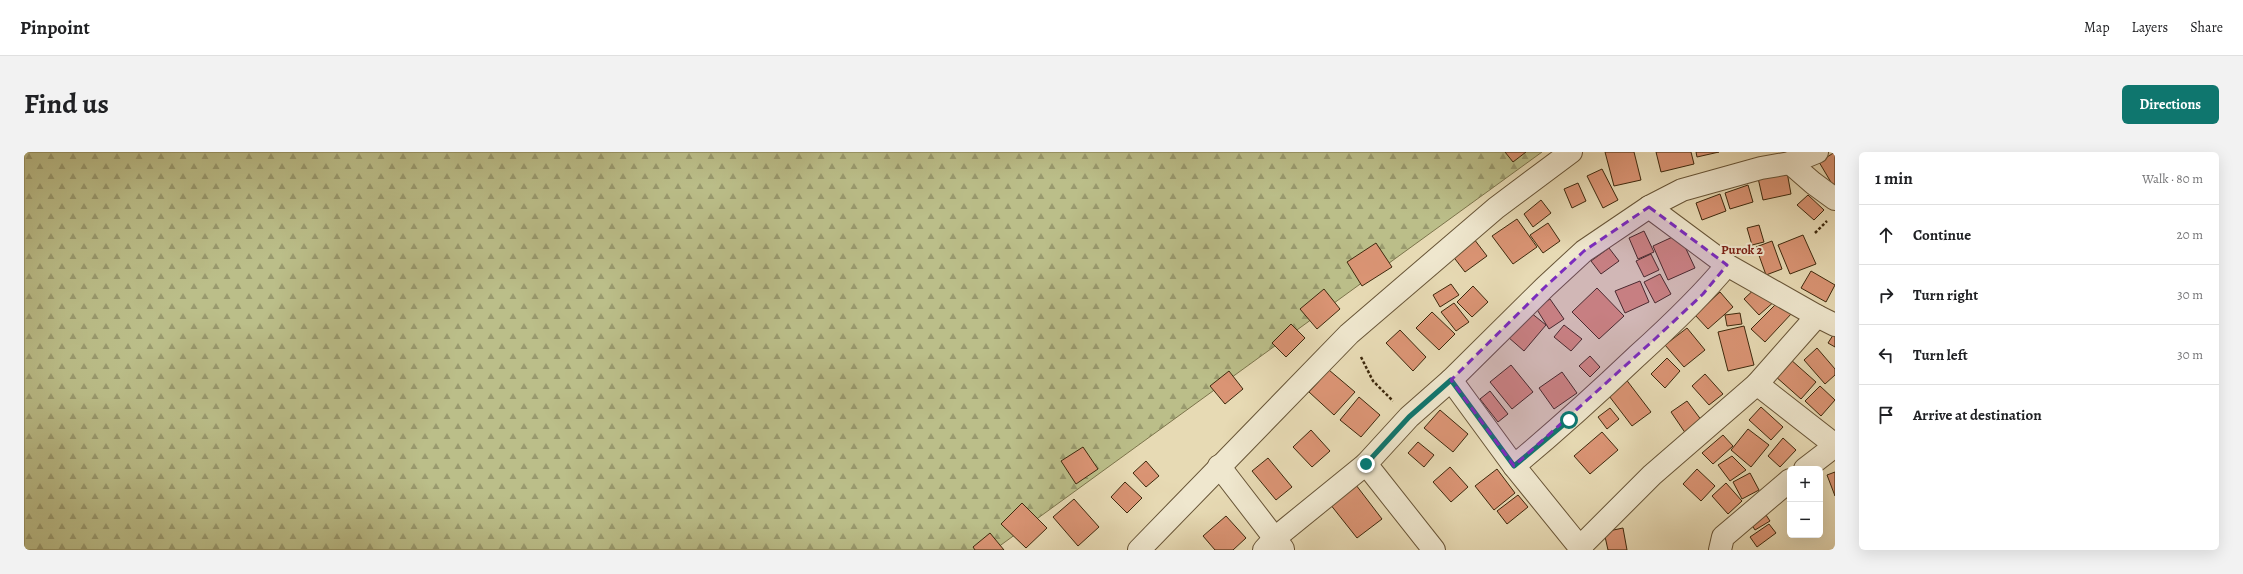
<!DOCTYPE html>
<meta charset="utf-8">
<style>
:root{--surface:#fff;--page:#f2f2f2;--text:#202124;--muted:#757577;--line:#e0e0e0;--accent:#0f766e}
body{margin:0;font-family:Alegreya,serif;background:var(--page);color:var(--text)}
.controls{position:absolute;right:12px;bottom:12px;display:grid;overflow:hidden;border-radius:6px;box-shadow:0 4px 16px #0002}
.controls button{width:36px;height:36px;display:grid;place-items:center;padding:0;border:0;border-bottom:1px solid var(--line);background:var(--surface);color:var(--text);font:20px sans-serif}
.stop{position:absolute;width:12px;height:12px;margin:-9px;border:3px solid #0f766e;border-radius:50%;background:#fff}
.stop.end{background:#0f766e;border-color:#fff;box-shadow:0 1px 4px #0008}
.list{margin:0;padding:0;list-style:none}
h2{display:flex;justify-content:space-between;align-items:center;height:52px;margin:0;padding:0 16px;font-size:17px}
h2 small{font-size:13px;font-weight:400;color:var(--muted)}
.list li{display:grid;grid-template-columns:26px 1fr auto;gap:12px;align-items:center;box-sizing:border-box;height:60px;padding:0 16px;border-top:1px solid var(--line)}
.list b{display:block;font-size:15px;white-space:nowrap}
.list em{font-size:13px;font-style:normal;color:var(--muted)}
.icon{flex:none;width:22px;height:22px;fill:none;stroke:currentColor;stroke-width:2;stroke-linecap:round;stroke-linejoin:round}
.map{position:relative;flex:none;width:1811px;height:398px;overflow:hidden;border-radius:6px}
header{display:flex;align-items:center;gap:24px;box-sizing:border-box;height:56px;padding:0 20px;background:var(--surface);border-bottom:1px solid var(--line)}
header strong{font-size:19px}
nav{display:flex;gap:22px;margin-inline-start:auto;font-size:14px}
.intro{display:flex;align-items:center;justify-content:space-between;box-sizing:border-box;height:96px;padding:0 24px}
h1{margin:0;font-size:28px}
.button{padding:10px 18px;border-radius:6px;background:var(--accent);color:#fff;font-size:14px;font-weight:700}
main{display:flex;gap:24px;padding:0 24px}
aside{flex:1;background:var(--surface);border-radius:6px;box-shadow:0 4px 16px #0002}
.map>svg:first-child{display:block}
.forest{fill:url(#forest-firs);stroke:#7c744b}
.building{fill:#da9474;stroke:#3e290d}
.lines{fill:none;stroke-linecap:round;stroke-linejoin:round}
.minor-casing{stroke:#685537;stroke-width:24}
.path{stroke:#3e290d;stroke-width:2.5;stroke-dasharray:3 2;stroke-linecap:butt}
.minor{stroke:#efe7ce;stroke-width:22}
.route{stroke:#0f766e;stroke-width:5}
.marked{fill:#7b2cbf;fill-opacity:0.2;stroke:#7b2cbf;stroke-width:3;stroke-dasharray:8 5;stroke-linejoin:round}
.labels{text-anchor:middle;stroke-width:4;stroke-linejoin:round;paint-order:stroke}
.neighbourhood-label{font-size:13px;font-weight:bold;fill:#7a1f14;stroke:#efe7ce}
</style>
<header>
<strong>Pinpoint</strong>
<nav><a>Map</a><a>Layers</a><a>Share</a></nav>
</header>
<div class="intro"><h1>Find us</h1><a class="button">Directions</a></div>
<main>
<div class="map">
<svg width="1811" height="398" viewBox="0 0 1811 398">
<defs>
<pattern id="forest-firs" width="22" height="20" patternUnits="userSpaceOnUse"><rect width="22" height="20" fill="#bbbe89"/><path d="M5 1l3.5 6h-7zM16 11l3.5 6h-7z" fill="#999a6e"/></pattern>
</defs>
<rect width="100%" height="100%" fill="#e7dab4"/>
<filter id="stains"><feTurbulence type="fractalNoise" baseFrequency=".005" numOctaves="4"/><feColorMatrix values="0 0 0 0 .2 0 0 0 0 .09 0 0 0 0 .02 0 0 0 .5 -.17"/></filter>
<radialGradient id="worn" r=".72"><stop offset=".6" stop-color="#630" stop-opacity="0"/><stop offset="1" stop-color="#630" stop-opacity=".3"/></radialGradient>
<polygon class="forest" points="0,0 1518,0 970,398 0,398"/>
<g class="building">
<polygon points="1481,0 1502,0 1489,10"/>
<polygon points="1581,0 1610,0 1617,28 1590,34"/>
<polygon points="1632,0 1667,0 1670,12 1637,20"/>
<polygon points="1672,0 1695,0 1673,5"/>
<polygon points="1811,0 1811,37 1795,10"/>
<polygon points="1578,17 1594,48 1579,56 1563,24"/>
<polygon points="1763,20 1767,42 1739,48 1734,26"/>
<polygon points="1554,31 1562,49 1548,56 1540,37"/>
<polygon points="1724,33 1729,50 1706,57 1701,41"/>
<polygon points="1696,42 1702,59 1678,68 1672,51"/>
<polygon points="1784,43 1800,58 1790,68 1773,53"/>
<polygon points="1517,48 1527,61 1509,75 1500,62"/>
<polygon points="1493,67 1513,95 1489,112 1468,84"/>
<polygon points="1524,71 1536,89 1519,101 1506,83"/>
<polygon points="1735,73 1740,90 1728,93 1723,76"/>
<polygon points="1620,79 1630,100 1614,107 1605,86"/>
<polygon points="1655,82 1671,116 1644,128 1629,94"/>
<polygon points="1779,83 1792,112 1766,122 1754,93"/>
<polygon points="1450,87 1463,104 1441,120 1428,103"/>
<polygon points="1748,89 1758,117 1742,123 1732,95"/>
<polygon points="1352,91 1368,115 1338,134 1323,110"/>
<polygon points="1585,96 1595,109 1577,122 1567,109"/>
<polygon points="1627,102 1635,118 1620,125 1612,109"/>
<polygon points="1787,119 1811,133 1802,150 1777,136"/>
<polygon points="1636,122 1647,142 1631,151 1620,130"/>
<polygon points="1616,129 1625,150 1601,161 1591,139"/>
<polygon points="1427,132 1435,143 1416,155 1409,143"/>
<polygon points="1736,132 1752,148 1735,163 1720,147"/>
<polygon points="1449,134 1464,150 1448,165 1433,150"/>
<polygon points="1573,136 1600,164 1575,187 1548,160"/>
<polygon points="1300,137 1316,157 1293,177 1276,157"/>
<polygon points="1696,140 1709,155 1684,177 1671,163"/>
<polygon points="1526,147 1540,167 1525,177 1512,156"/>
<polygon points="1755,149 1768,161 1741,190 1727,177"/>
<polygon points="1430,151 1445,170 1432,179 1417,160"/>
<polygon points="1408,160 1431,182 1415,198 1392,176"/>
<polygon points="1506,160 1522,173 1500,199 1484,185"/>
<polygon points="1716,161 1718,172 1703,174 1701,163"/>
<polygon points="1267,172 1281,186 1262,205 1248,191"/>
<polygon points="1540,173 1558,187 1547,199 1530,185"/>
<polygon points="1720,174 1730,213 1704,219 1694,180"/>
<polygon points="1663,176 1681,198 1660,215 1641,193"/>
<polygon points="1376,178 1402,205 1389,219 1362,191"/>
<polygon points="1811,180 1811,195 1804,191"/>
<polygon points="1793,196 1811,217 1811,223 1801,232 1780,208"/>
<polygon points="1566,204 1576,215 1566,225 1555,214"/>
<polygon points="1643,206 1656,219 1641,236 1627,222"/>
<polygon points="1766,207 1792,230 1777,247 1751,224"/>
<polygon points="1487,213 1509,240 1488,257 1466,230"/>
<polygon points="1305,218 1331,240 1310,263 1285,240"/>
<polygon points="1205,219 1219,237 1201,252 1186,234"/>
<polygon points="1538,220 1553,241 1530,257 1515,236"/>
<polygon points="1681,222 1699,242 1685,253 1668,234"/>
<polygon points="1601,226 1627,260 1608,274 1582,240"/>
<polygon points="1796,234 1811,248 1797,264 1781,249"/>
<polygon points="1466,239 1484,262 1474,270 1456,247"/>
<polygon points="1335,245 1356,263 1337,285 1316,268"/>
<polygon points="1663,249 1678,269 1662,282 1647,260"/>
<polygon points="1737,255 1759,275 1747,288 1725,268"/>
<polygon points="1586,256 1595,267 1583,277 1574,265"/>
<polygon points="1416,258 1444,282 1429,300 1400,276"/>
<polygon points="1724,277 1745,293 1727,315 1707,298"/>
<polygon points="1287,278 1306,299 1288,315 1269,295"/>
<polygon points="1578,280 1594,298 1566,322 1550,304"/>
<polygon points="1699,283 1709,294 1689,312 1678,301"/>
<polygon points="1759,286 1772,298 1756,315 1744,304"/>
<polygon points="1394,290 1410,303 1400,315 1384,301"/>
<polygon points="1059,295 1074,317 1052,332 1037,309"/>
<polygon points="1708,304 1722,318 1706,329 1694,313"/>
<polygon points="1244,306 1268,335 1252,348 1228,319"/>
<polygon points="1122,309 1135,324 1122,335 1109,321"/>
<polygon points="1426,315 1444,335 1427,350 1409,330"/>
<polygon points="1473,317 1491,341 1470,358 1451,334"/>
<polygon points="1673,317 1691,334 1677,349 1659,332"/>
<polygon points="1811,320 1811,344 1803,323"/>
<polygon points="1726,321 1735,338 1718,347 1709,330"/>
<polygon points="1101,330 1118,346 1103,361 1087,345"/>
<polygon points="1702,331 1718,349 1704,362 1688,344"/>
<polygon points="1332,333 1358,367 1333,386 1306,352"/>
<polygon points="1494,343 1504,355 1483,372 1473,359"/>
<polygon points="1050,347 1075,375 1054,394 1029,365"/>
<polygon points="998,351 1023,376 1002,396 977,372"/>
<polygon points="1738,357 1746,369 1731,378 1724,367"/>
<polygon points="1202,364 1222,386 1209,398 1191,398 1179,384"/>
<polygon points="1745,372 1752,381 1733,395 1726,385"/>
<polygon points="1599,376 1603,398 1584,398 1580,380"/>
<polygon points="966,381 980,398 951,398 949,395"/>
</g>
<g class="lines">
<defs>
<g id="minor">
<polyline points="1766,11 1789,31 1811,47"/>
<polyline points="1625,55 1658,38 1737,16 1766,11 1793,0"/>
<polyline points="1703,113 1793,164 1733,232 1811,293"/>
<polyline points="1793,164 1811,173"/>
<path d="M1427 228 1521 135 1560 99 1625 55 1703 113C1676 146 1645 175 1613 204 1573 242 1532 279 1490 314"/>
<polyline points="1195,314 1259,397"/>
<polyline points="1781,317 1811,294"/>
<polyline points="1556,395 1628,323 1733,232"/>
<polyline points="1115,398 1325,182 1472,56 1547,0"/>
<polyline points="1240,398 1251,386 1342,312"/>
<polyline points="1410,398 1342,312 1385,265 1427,228 1490,314 1558,398"/>
<polyline points="1696,398 1699,385 1766,328"/>
</g>
</defs>
<use href="#minor" class="minor-casing"/>
<g class="path">
<polyline points="1791,81 1803,69"/>
<polyline points="1337,205 1349,229 1369,249"/>
</g>
<use href="#minor" class="minor"/>
</g>
<g class="lines">
<polyline class="route" points="1342,312 1385,265 1427,228 1490,314 1545,268"/>
</g>
<path class="marked" d="M1625 55 1703 113 1679 142 1632 186 1490 314 1427 228 1521 135 1560 99Z"/>
<g class="labels">
<g class="neighbourhood-label">
<text x="1718" y="102">Purok 2</text>
</g>
</g>
<rect width="100%" height="100%" filter="url(#stains)"/>
<rect width="100%" height="100%" fill="url(#worn)"/>
</svg>
<div class="controls">
<button>+</button>
<button>−</button>
</div>
<div class="stop" style="left:1545px;top:268px"></div>
<div class="stop end" style="left:1342px;top:312px"></div>
</div>
<aside>
<h2>1 min<small>Walk · 80 m</small></h2>
<ul class="list">
<li><svg class="icon" aria-label="ahead" viewBox="0 0 24 24"><path d="M12 20V5M6 11l6-6 6 6"/></svg><div><b>Continue</b></div><em>20 m</em></li>
<li><svg class="icon" aria-label="right" viewBox="0 0 24 24"><path d="M7 20v-9h11M14 6l5 5-5 5"/></svg><div><b>Turn right</b></div><em>30 m</em></li>
<li><svg class="icon" aria-label="left" viewBox="0 0 24 24"><path d="M17 20v-9H6M10 6l-5 5 5 5"/></svg><div><b>Turn left</b></div><em>30 m</em></li>
<li><svg class="icon" aria-label="arrive" viewBox="0 0 24 24"><path d="M6 21V4h12l-3 4 3 4H6"/></svg><div><b>Arrive at destination</b></div></li>
</ul>
</aside>
</main>
